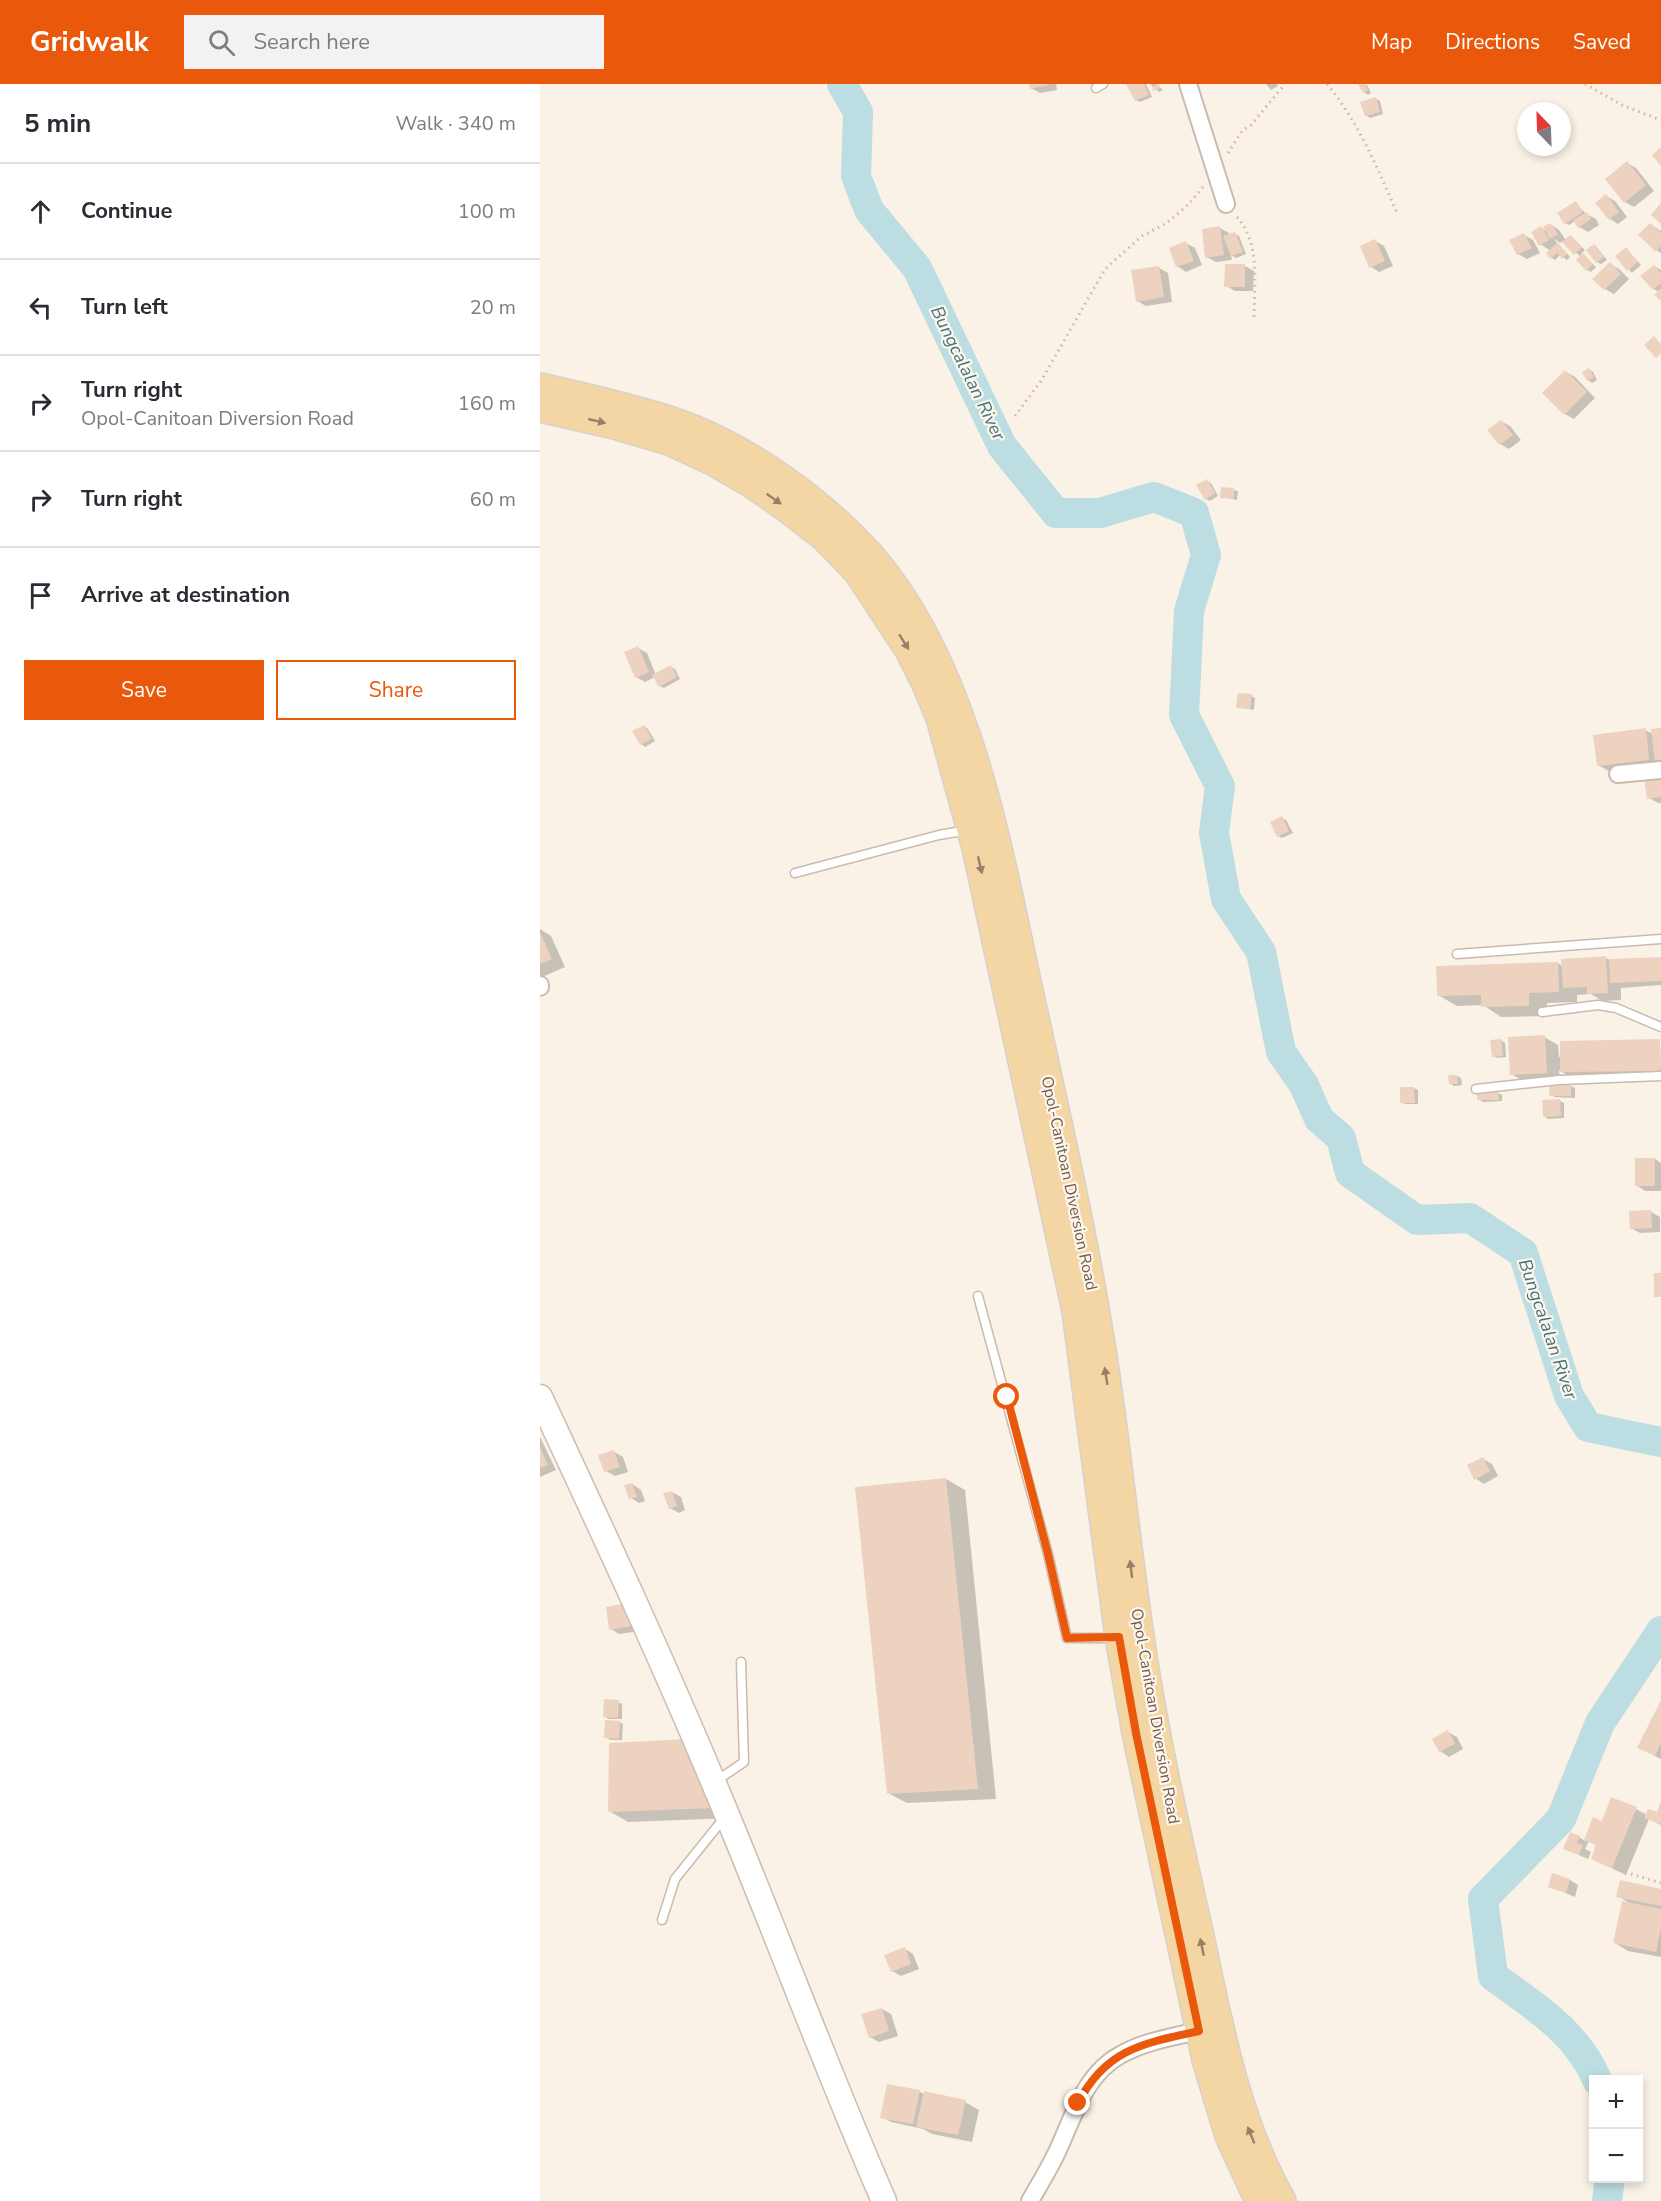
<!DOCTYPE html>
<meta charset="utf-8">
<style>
:root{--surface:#fff;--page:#f2f2f3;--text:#2b2b33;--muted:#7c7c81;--line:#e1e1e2;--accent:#ea580c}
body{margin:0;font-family:"Nunito Sans",sans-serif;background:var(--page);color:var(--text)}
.controls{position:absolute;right:18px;bottom:18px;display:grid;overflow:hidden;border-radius:0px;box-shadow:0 3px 9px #0003}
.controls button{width:54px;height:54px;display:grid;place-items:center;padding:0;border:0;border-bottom:2px solid var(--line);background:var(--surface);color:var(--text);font:30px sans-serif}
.compass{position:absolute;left:977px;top:18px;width:54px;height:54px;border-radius:50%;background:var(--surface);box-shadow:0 3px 9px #0003;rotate:337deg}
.stop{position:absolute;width:18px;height:18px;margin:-14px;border:4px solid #ea580c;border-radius:50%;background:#fff}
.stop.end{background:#ea580c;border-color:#fff;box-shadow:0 2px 6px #0008}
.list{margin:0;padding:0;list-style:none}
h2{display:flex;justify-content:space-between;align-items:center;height:78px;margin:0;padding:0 24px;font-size:26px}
h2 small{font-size:20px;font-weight:400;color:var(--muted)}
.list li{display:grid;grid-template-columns:39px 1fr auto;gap:18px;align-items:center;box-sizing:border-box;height:96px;padding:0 24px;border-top:2px solid var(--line)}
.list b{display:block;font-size:22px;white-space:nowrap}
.list p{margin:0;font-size:20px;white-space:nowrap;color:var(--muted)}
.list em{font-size:20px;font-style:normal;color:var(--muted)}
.actions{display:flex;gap:12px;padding:18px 24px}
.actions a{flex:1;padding:14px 0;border:2px solid var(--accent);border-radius:0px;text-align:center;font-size:21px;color:var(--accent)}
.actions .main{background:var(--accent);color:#fff}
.icon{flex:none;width:33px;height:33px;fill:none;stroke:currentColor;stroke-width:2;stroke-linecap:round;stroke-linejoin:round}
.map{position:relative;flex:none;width:1121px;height:2117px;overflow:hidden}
header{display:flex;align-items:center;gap:36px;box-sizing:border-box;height:84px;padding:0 30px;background:var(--accent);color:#fff}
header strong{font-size:28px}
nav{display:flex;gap:33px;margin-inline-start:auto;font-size:21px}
.search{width:420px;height:54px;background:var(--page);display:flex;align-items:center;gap:15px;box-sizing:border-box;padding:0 21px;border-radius:0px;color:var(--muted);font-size:22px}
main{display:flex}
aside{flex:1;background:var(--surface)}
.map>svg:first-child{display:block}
.shadow{fill:#0003}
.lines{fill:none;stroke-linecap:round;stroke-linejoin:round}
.river{stroke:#bcdde2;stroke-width:30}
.building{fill:#eed2c0}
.lane-casing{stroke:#cbbaad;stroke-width:11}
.street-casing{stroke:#cbbaad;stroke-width:20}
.secondary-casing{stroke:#d0bcae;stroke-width:27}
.primary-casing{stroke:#d8d1cd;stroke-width:30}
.path{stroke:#d2b5a3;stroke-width:3;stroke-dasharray:1.5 4.5;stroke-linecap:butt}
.lane{stroke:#fff;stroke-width:8}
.street{stroke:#fff;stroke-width:16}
.secondary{stroke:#fff;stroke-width:24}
.primary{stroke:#f4d5a4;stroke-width:27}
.oneway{fill:#997f67}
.route{stroke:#ea580c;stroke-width:8}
.labels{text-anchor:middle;stroke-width:4.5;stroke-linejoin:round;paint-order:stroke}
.street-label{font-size:16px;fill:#725a4d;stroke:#fdf6ec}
.water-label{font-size:18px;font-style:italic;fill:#45737c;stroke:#fdf6ec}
</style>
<header>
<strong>Gridwalk</strong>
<div class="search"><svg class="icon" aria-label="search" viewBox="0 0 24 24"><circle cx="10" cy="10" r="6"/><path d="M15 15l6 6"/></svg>Search here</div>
<nav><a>Map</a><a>Directions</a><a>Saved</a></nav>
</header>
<main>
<aside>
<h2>5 min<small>Walk · 340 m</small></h2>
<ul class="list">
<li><svg class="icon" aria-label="ahead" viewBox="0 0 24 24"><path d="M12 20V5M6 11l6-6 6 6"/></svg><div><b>Continue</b></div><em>100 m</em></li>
<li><svg class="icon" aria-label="left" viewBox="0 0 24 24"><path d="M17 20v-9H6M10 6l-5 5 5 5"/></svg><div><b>Turn left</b></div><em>20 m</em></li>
<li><svg class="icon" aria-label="right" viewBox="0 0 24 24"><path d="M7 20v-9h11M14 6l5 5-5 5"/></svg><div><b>Turn right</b><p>Opol-Canitoan Diversion Road</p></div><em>160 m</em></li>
<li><svg class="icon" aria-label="right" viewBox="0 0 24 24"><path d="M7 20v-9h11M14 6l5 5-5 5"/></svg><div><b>Turn right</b></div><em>60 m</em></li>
<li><svg class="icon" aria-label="arrive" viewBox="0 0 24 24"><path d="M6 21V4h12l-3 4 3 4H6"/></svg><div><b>Arrive at destination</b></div></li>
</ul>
<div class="actions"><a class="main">Save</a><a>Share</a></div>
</aside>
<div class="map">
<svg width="1121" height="2117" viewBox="0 0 1121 2117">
<rect width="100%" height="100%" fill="#faf2e6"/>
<g class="shadow">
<polygon points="490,0 516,0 517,6 500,9 491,4"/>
<polygon points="588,0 606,0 612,13 600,18 596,16"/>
<polygon points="610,0 619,0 618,1 623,6 619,8"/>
<polygon points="726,0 737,0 738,2 731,6"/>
<polygon points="819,0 827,1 831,9 828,11 824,8"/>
<polygon points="836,15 840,17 843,30 830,34 826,31"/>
<polygon points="1087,79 1096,84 1114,107 1094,123 1085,118"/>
<polygon points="1066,112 1075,117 1087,133 1078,140 1070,135"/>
<polygon points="1036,119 1046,130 1056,135 1059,141 1048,148 1039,143 1035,137 1029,141 1025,139"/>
<polygon points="1010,140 1019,146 1026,156 1031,152 1045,166 1041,170 1056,183 1051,188 1047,186 1038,176 1041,173 1023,157 1020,159 1013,154 1030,173 1027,176 1020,171 1015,176 1011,173 1011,167 1000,160 1001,144 1008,148"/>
<polygon points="1111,141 1121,147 1121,169 1117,166"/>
<polygon points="680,144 689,149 689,152 695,150 699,152 706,170 696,174 691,171 692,176 676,178 667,173"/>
<polygon points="984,151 993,156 1000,169 987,175 978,170"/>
<polygon points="835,157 844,162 853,182 839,188 830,182"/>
<polygon points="646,159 655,164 662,181 646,188 637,182"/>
<polygon points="1055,161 1067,176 1061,180 1057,178"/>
<polygon points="1086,165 1101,181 1092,189 1077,172"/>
<polygon points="1070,180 1079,185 1089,195 1074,210 1065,205"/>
<polygon points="705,182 714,187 713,207 695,207 686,202"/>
<polygon points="1114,182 1121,186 1121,215 1119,208 1114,205"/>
<polygon points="619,184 628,189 632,218 606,222 597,217"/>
<polygon points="1049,285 1053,288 1057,296 1052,299 1048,296 1044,288"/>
<polygon points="1026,288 1035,293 1055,314 1034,335 1025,330"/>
<polygon points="961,337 970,342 981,356 969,365 960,360"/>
<polygon points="667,397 671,399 678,412 670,417 666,415"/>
<polygon points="682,404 698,407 697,416 682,413"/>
<polygon points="98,564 107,569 116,591 131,583 135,585 140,595 124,604 120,602 115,593 105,598 96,593"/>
<polygon points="711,612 715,614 714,626 698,623"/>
<polygon points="104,642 108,645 115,657 105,663 101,660"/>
<polygon points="1105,646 1113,650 1121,683 1072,689 1058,681"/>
<polygon points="1121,692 1121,719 1118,719 1109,714"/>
<polygon points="742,734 746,736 753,749 742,754 738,752"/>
<polygon points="0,845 11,852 25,883 0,894"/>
<polygon points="1066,874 1071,877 1121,874 1121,901 1081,904 1081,916 1062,917 1051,910 1037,911 1037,918 1007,919 1007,932 961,933 943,921 917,922 898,911 1018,879 1023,883"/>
<polygon points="1004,953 1018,961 1019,973 1120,957 1121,994 1035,996 1019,986 1020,996 985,998 971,990"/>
<polygon points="961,956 965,959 966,973 957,974 953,972"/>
<polygon points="917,992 921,994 922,1001 914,1002 910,999"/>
<polygon points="1011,1001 1031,1002 1035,1004 1035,1014 1015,1013 1011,1011"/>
<polygon points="874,1004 878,1006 878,1020 865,1020 861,1018"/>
<polygon points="958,1009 962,1011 962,1017 943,1018 939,1015"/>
<polygon points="1020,1017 1024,1019 1024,1034 1008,1035 1004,1032"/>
<polygon points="1115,1075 1121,1079 1121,1107 1105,1107 1096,1101"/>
<polygon points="1111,1128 1120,1133 1120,1148 1100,1149 1091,1144"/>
<polygon points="0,1353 16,1386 0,1393"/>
<polygon points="74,1368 83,1373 88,1388 75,1392 66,1387"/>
<polygon points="943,1375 952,1380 958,1392 944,1400 935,1394"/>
<polygon points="406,1395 425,1406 456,1715 367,1719 348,1709"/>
<polygon points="92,1400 101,1406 105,1417 99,1419 91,1414"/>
<polygon points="132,1408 141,1413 145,1426 139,1429 130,1424"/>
<polygon points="87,1521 99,1547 79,1550 71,1545"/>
<polygon points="78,1618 82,1620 82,1635 69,1635 65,1633"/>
<polygon points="1121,1619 1121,1675 1113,1671"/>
<polygon points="79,1638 83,1640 82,1656 70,1656 66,1653"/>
<polygon points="908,1648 917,1653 923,1665 909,1673 900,1667"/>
<polygon points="147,1657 191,1734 88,1738 69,1727"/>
<polygon points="1121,1721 1121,1741 1109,1735 1086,1791 1052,1775 1057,1762 1049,1757 1045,1765 1051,1768 1048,1775 1025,1765 1039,1753 1045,1757 1054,1735 1062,1739 1096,1725 1107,1731 1118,1730"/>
<polygon points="1030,1796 1038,1801 1035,1813 1009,1802"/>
<polygon points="1121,1806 1121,1873 1088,1867 1075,1859 1091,1820 1078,1812"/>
<polygon points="365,1865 373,1870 379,1885 361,1892 352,1887"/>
<polygon points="342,1925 351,1930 358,1952 339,1958 330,1953"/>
<polygon points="379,2007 385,2011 425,2018 439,2026 432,2058 392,2050 383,2045 351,2038 342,2033"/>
</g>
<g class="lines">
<g class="river">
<polyline points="302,0 318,28 316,92 329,126 377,184 462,362 516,429 560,429 614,413 654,429 666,471 649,527 644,631 680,702 674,749 686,815 721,868 741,968 764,1001 779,1035 801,1054 810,1089 877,1136 930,1134 983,1169 1029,1312 1048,1343 1121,1358"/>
<path d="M1057 1996C1038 1949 993 1921 953 1892L943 1815 1021 1735 1060 1639 1121 1547"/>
<polyline points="1067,2117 1070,2094"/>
</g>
</g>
<g class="building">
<polygon points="489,0 509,0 509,1 490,5"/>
<polygon points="586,0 604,0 609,11 595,17"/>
<polygon points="618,0 620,4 613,7 612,2"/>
<polygon points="818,0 825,0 828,6 823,9"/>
<polygon points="836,13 840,28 825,32 820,18"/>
<polygon points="1121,63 1121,82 1112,71"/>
<polygon points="1087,77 1106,101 1084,119 1065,95"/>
<polygon points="1066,110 1079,128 1069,136 1055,119"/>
<polygon points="1036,117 1043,128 1024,140 1017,129"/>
<polygon points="1121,119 1121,140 1111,131"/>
<polygon points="1047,128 1051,135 1038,144 1033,136"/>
<polygon points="1010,139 1018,150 1010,155 1003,143"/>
<polygon points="1110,139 1121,149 1121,162 1116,168 1098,151"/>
<polygon points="680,142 684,171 665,174 662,145"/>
<polygon points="1001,142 1009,156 999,162 991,148"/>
<polygon points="695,148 703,168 691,172 683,152"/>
<polygon points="984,149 992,164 977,171 969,156"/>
<polygon points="1030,151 1042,163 1034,171 1022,158"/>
<polygon points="835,155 845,177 829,184 820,162"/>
<polygon points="646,157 654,177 636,183 629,164"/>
<polygon points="1017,159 1027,170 1022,175 1017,169 1010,175 1006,169"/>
<polygon points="1054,160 1064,173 1056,179 1046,166"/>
<polygon points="1086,163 1098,178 1087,187 1075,172"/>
<polygon points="1043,169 1053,180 1046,187 1036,176"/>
<polygon points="1070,178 1081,190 1064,206 1052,195"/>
<polygon points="685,180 705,180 705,203 684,203"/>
<polygon points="1114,181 1121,189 1121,199 1113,206 1100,192"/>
<polygon points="619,182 624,213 596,218 591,186"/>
<polygon points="1121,204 1121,217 1114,211"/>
<polygon points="1114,252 1121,260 1121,269 1116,274 1104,261"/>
<polygon points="1049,284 1054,293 1047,297 1042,288"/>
<polygon points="1025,286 1047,308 1024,331 1002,309"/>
<polygon points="961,336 973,351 959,361 947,346"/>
<polygon points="667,395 675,409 665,416 656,401"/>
<polygon points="681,403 694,404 694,415 680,414"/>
<polygon points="98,562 109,588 95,594 84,568"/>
<polygon points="131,581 137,593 119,603 112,591"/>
<polygon points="698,609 712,610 710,625 696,624"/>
<polygon points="104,641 112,655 100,661 92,647"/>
<polygon points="1106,644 1109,676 1057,682 1053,651"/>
<polygon points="1121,644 1121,678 1115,679 1111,645"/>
<polygon points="1121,690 1121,713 1107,715 1104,693"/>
<polygon points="742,732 749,747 737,753 730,738"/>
<polygon points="0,848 12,875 0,880"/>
<polygon points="1066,872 1068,909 1047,910 1047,903 1023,904 1021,875"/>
<polygon points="1121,873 1121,897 1070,899 1069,875"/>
<polygon points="1018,878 1019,908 989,909 989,922 941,923 941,911 897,912 896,882"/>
<polygon points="1005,951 1007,989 970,991 968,953"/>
<polygon points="961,955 963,972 952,973 950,956"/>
<polygon points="1120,955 1120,987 1020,988 1020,957"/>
<polygon points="908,991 917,991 918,1000 909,1000"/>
<polygon points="1010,999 1031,1000 1031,1012 1009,1012"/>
<polygon points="860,1003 874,1003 875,1019 860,1019"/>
<polygon points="958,1007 959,1016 937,1016 937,1008"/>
<polygon points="1020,1015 1021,1032 1003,1033 1002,1016"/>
<rect x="1095" y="1074" width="20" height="28"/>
<polygon points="1111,1126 1112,1144 1090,1145 1089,1127"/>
<rect x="1114" y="1189" width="7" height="24"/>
<polygon points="0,1363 8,1381 0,1384"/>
<polygon points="74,1366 80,1383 64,1388 58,1371"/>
<polygon points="943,1373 950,1387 934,1396 927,1381"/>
<polygon points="406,1394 438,1705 347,1710 315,1403"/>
<polygon points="92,1399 97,1413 89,1415 84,1401"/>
<polygon points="132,1407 137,1422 129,1425 123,1409"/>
<polygon points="87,1519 91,1542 69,1546 66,1523"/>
<polygon points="64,1615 79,1616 78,1634 63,1633"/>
<polygon points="1121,1616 1121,1659 1115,1672 1097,1664"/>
<polygon points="65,1636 80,1637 79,1655 64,1654"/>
<polygon points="908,1646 915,1660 899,1668 892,1655"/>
<polygon points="148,1655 173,1724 68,1728 69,1659"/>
<polygon points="1071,1713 1097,1723 1072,1784 1051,1775 1056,1761 1044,1756 1053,1733 1062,1737"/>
<polygon points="1121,1717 1121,1740 1104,1734 1108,1725 1117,1728"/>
<polygon points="1030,1748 1040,1752 1037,1759 1043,1761 1039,1771 1023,1765"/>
<polygon points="1012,1789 1030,1795 1026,1809 1008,1803"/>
<polygon points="1080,1796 1121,1805 1121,1822 1076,1813"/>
<polygon points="1082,1817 1121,1825 1121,1844 1116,1868 1073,1859"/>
<polygon points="365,1863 371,1880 351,1888 344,1871"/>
<polygon points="342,1924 349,1947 329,1954 321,1930"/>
<polygon points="347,2000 380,2006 373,2040 340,2034"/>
<polygon points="384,2007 426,2016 418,2051 376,2043"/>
</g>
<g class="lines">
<defs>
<g id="lane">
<polyline points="556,4 563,0"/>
<polyline points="255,789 399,751 428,746"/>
<polyline points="917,870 1121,855"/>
<polyline points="1002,928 1058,921 1076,924 1121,943"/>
<polyline points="936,1005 1019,996 1121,992"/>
<polyline points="438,1212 508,1470 527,1554 575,1554"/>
<polyline points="176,1697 204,1678 201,1578"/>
<polyline points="122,1836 135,1795 180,1739 186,1735"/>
</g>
<g id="street">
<polyline points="648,0 686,120"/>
<polyline points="1078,690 1121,686"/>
<polyline points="0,903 0,901"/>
<path d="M490 2117C499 2101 509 2085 517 2068 534 2032 544 1990 582 1970 608 1956 638 1952 667 1945"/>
</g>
<path id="secondary" d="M0 1313C62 1446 124 1579 180 1714 236 1848 286 1984 344 2117"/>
<g id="primary">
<path d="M0 303C44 313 89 323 132 337 204 361 279 415 330 471 422 575 455 746 483 879 513 1019 547 1159 567 1300 581 1397 590 1495 606 1591 620 1677 640 1763 659 1848 679 1940 695 2034 742 2117"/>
<polyline points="0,324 78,342 129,357 174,378 212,400 249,426 285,454 317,487 369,566 386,600 400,634 436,764 536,1227 579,1553 596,1649 666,1976 689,2052 719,2117"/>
</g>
</defs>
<use href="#lane" class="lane-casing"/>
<use href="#street" class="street-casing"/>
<use href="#secondary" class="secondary-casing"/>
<use href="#primary" class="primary-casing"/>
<g class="path">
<path d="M787 0C819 38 838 86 858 131"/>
<polyline points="1045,0 1084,22 1121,36"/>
<polyline points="688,69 702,47 711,41 745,0"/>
<path d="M697 133C721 160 714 202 714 236"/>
<polyline points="475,332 501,297 565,185 602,152 627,139 649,120 663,103"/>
<polyline points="1091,1790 1121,1799"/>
</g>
<use href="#lane" class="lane"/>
<use href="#street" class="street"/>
<use href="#secondary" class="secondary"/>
<use href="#primary" class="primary"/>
</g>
<defs><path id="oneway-solid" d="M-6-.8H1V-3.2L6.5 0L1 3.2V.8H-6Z" transform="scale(1.5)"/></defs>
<g class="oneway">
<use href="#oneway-solid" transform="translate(57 337) rotate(13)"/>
<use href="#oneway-solid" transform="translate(234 415) rotate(35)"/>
<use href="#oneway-solid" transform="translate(364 558) rotate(58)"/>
<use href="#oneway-solid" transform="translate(440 781) rotate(77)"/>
<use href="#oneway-solid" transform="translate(566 1292) rotate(-99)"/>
<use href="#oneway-solid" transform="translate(591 1485) rotate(-97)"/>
<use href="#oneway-solid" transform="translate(662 1863) rotate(-102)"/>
<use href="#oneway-solid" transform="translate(711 2051) rotate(-112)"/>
</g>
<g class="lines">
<path class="route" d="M467 1313 508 1470 527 1554 579 1553 596 1649 659 1947C604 1959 566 1965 538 2019"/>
</g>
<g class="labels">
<g class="street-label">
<text transform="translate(530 1099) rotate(78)" y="6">Opol-Canitoan Diversion Road</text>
<text transform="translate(616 1632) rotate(80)" y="6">Opol-Canitoan Diversion Road</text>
</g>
<g class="water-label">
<text transform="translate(428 289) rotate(64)" y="6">Bungcalalan River</text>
<text transform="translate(1008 1245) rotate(71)" y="6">Bungcalalan River</text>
</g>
</g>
</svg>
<div class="controls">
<button>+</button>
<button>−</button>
</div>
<svg class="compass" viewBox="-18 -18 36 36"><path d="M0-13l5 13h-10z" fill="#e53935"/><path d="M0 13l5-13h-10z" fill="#7c7c81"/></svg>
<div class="stop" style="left:467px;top:1313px"></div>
<div class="stop end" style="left:538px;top:2019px"></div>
</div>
</main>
